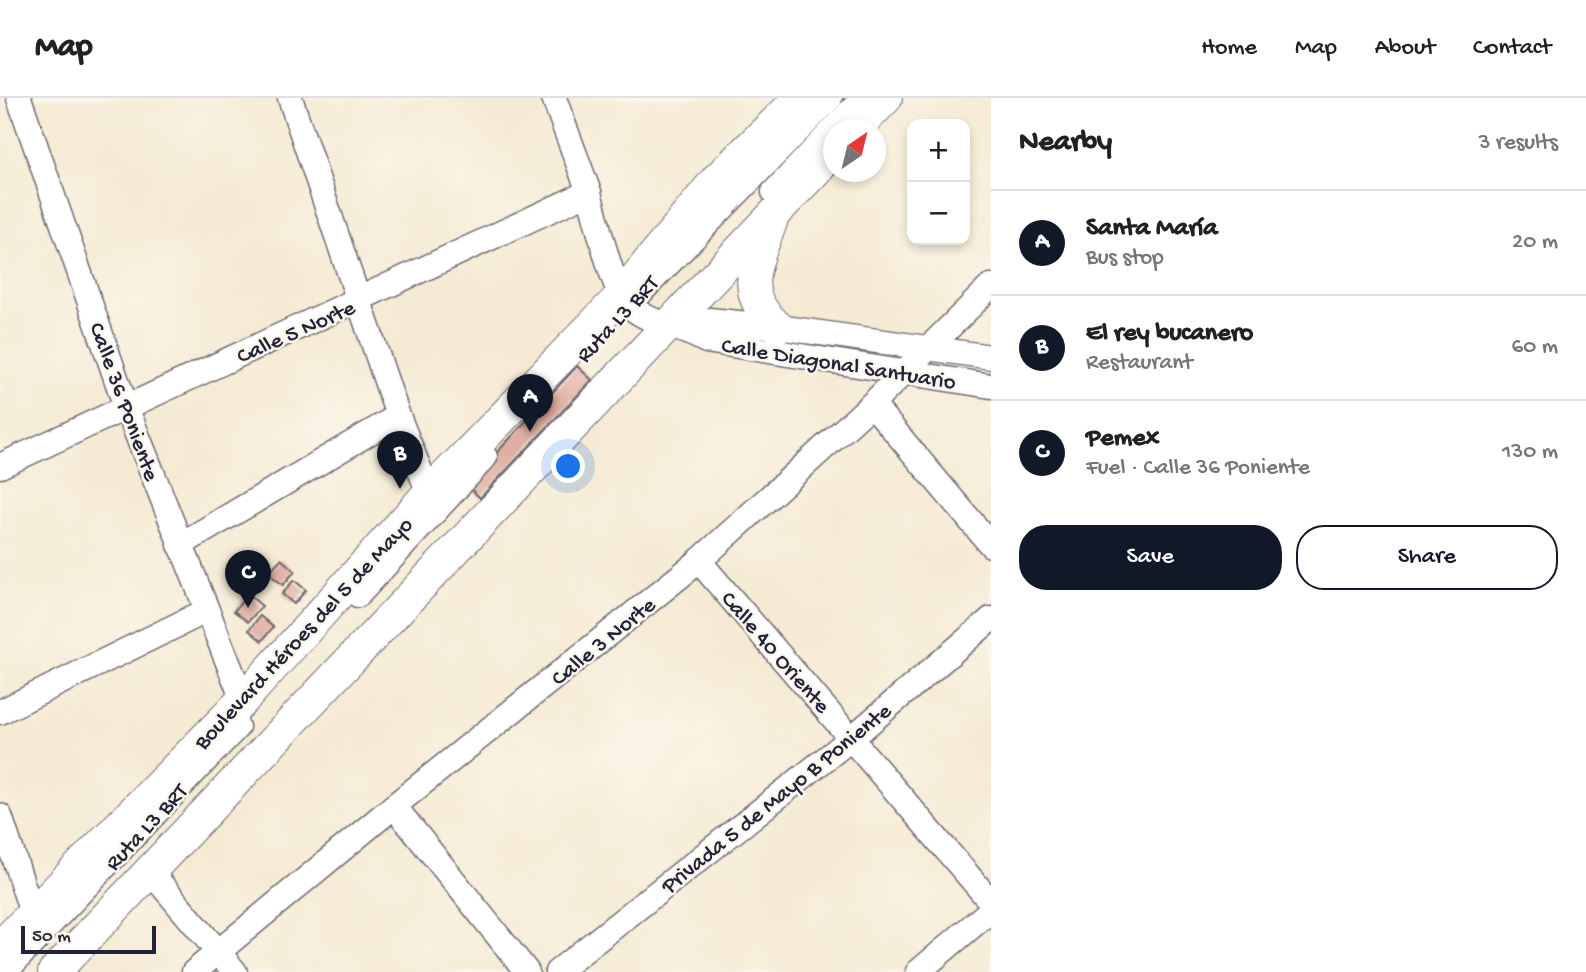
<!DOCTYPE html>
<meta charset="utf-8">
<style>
:root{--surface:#fff;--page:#f6f6f6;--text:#202124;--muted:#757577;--line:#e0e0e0;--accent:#111827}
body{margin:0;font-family:"Gochi Hand",sans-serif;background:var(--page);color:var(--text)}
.controls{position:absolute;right:21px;top:21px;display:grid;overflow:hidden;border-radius:14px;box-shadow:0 4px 10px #0003}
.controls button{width:63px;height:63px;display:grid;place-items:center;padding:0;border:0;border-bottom:2px solid var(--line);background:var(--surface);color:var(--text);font:35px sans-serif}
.compass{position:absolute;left:823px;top:21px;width:63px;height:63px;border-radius:50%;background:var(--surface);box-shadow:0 4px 10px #0003;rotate:35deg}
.scale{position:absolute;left:21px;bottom:18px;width:135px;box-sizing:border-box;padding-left:7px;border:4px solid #22223b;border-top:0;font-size:19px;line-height:24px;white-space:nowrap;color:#22223b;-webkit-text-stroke:5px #fbf7ec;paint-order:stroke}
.you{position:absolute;left:569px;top:369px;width:24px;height:24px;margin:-18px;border:5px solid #fff;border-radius:50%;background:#1a73e8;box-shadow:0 0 0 10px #1a73e833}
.badge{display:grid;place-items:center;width:46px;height:46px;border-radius:50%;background:var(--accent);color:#fff;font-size:23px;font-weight:700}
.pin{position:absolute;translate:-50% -58px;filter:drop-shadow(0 2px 4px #0008)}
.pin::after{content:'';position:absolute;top:37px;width:24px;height:21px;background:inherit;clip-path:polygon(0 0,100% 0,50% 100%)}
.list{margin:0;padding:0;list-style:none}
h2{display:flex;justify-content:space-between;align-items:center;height:91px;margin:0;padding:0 28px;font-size:30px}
h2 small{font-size:23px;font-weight:400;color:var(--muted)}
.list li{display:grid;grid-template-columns:46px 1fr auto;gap:21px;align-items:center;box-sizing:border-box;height:105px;padding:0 28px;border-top:2px solid var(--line)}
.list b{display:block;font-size:26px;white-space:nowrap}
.list p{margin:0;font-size:23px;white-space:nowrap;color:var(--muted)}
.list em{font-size:23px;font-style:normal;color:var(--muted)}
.actions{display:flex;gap:14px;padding:21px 28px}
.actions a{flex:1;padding:16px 0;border:2px solid var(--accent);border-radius:28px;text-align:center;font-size:24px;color:var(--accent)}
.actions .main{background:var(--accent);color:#fff}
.map{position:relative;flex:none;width:991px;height:874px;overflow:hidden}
header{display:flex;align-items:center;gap:42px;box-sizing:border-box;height:98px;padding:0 35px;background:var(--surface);border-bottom:2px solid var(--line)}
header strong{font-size:33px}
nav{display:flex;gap:38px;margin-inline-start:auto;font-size:24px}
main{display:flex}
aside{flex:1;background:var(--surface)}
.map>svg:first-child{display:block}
.building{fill:#e0ada1}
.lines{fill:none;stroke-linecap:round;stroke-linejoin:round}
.minor-casing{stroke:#6c6870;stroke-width:27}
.major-casing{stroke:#6c6870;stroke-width:34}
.minor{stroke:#fff;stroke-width:24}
.major{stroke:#fff;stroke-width:32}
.labels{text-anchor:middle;stroke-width:5;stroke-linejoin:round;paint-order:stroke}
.street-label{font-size:23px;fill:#22223b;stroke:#fbf7ec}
</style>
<header>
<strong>Map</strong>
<nav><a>Home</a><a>Map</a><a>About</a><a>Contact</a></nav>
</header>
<main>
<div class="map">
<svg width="991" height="874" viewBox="0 0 991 874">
<rect width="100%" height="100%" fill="#fbf7ec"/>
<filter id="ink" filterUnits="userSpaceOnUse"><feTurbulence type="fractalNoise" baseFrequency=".0143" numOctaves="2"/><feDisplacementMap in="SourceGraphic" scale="14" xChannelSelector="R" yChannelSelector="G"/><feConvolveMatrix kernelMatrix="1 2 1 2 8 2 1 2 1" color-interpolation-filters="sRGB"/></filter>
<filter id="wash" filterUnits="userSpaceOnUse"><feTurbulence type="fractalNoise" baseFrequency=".00686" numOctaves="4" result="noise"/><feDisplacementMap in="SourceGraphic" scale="28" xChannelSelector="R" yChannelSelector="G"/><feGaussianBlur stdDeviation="1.57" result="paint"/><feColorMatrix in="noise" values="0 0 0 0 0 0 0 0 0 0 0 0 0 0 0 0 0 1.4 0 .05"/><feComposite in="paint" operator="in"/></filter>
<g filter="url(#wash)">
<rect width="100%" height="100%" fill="#f5ead3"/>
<g id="blocks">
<g class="building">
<polygon points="577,268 592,282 480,400 467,387"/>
<polygon points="281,461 295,473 283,487 268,475"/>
<polygon points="294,482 306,492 294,506 282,496"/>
<polygon points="248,496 262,508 248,524 234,513"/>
<polygon points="260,518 273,529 262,543 249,532"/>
</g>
</g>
</g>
<g filter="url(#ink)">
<use href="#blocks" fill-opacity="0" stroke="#6c6870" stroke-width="2"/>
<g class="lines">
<defs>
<g id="minor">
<polyline points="19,0 126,309 243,602"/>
<polyline points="290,0 398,318 429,395"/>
<path d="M554 0C565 31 577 61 588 92 596 116 612 194 629 208 656 229 679 227 706 243L991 288"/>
<polyline points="774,94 863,0"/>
<polyline points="640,195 830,0"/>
<polyline points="691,232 709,222 778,229 991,259"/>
<polyline points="872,306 991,447"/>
<polyline points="0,368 589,94"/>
<polyline points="180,447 398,318"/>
<polyline points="699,463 991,804"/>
<polyline points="358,497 485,359"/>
<polyline points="0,614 206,513"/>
<polyline points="394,708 527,874"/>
<polyline points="0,718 32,815"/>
<polyline points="150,773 235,874"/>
<polyline points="5,874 237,629"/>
<polyline points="194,874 394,708 699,463 872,306 991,188"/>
<polyline points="557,874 853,639 991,521"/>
<polyline points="918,874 991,812"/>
</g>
<g id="major">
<polyline points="855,32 886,0"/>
<path d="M771 124C756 167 737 194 778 229"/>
<polyline points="0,849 243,602 429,395 620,199 717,81 800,0"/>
<polyline points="54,874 834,53"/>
</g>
</defs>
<use href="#minor" class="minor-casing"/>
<use href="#major" class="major-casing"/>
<use href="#minor" class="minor"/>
<use href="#major" class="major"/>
</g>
</g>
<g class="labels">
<g class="street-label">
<text transform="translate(616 220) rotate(-47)" y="8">Ruta L3 BRT</text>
<text transform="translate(295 232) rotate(-24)" y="8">Calle 5 Norte</text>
<text transform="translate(839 264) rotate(9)" y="8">Calle Diagonal Santuario</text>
<text transform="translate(126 303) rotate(70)" y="8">Calle 36 Poniente</text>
<text transform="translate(302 534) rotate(-47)" y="8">Boulevard Héroes del 5 de Mayo</text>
<text transform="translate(602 542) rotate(-39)" y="8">Calle 3 Norte</text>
<text transform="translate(777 553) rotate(49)" y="8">Calle 40 Oriente</text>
<text transform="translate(775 699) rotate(-39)" y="8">Privada 5 de Mayo B Poniente</text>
<text transform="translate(145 728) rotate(-47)" y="8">Ruta L3 BRT</text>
</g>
</g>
</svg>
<div class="controls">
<button>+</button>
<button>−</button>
</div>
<svg class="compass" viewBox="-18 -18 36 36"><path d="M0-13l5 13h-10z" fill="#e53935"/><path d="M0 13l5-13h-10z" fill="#757577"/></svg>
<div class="scale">50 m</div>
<div class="you"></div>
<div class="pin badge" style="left:530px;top:334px">A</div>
<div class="pin badge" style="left:400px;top:391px">B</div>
<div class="pin badge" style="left:248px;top:510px">C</div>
</div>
<aside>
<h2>Nearby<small>3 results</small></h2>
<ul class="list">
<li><span class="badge">A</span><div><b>Santa María</b><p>Bus stop</p></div><em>20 m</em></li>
<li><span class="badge">B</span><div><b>El rey bucanero</b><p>Restaurant</p></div><em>60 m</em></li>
<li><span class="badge">C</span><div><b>Pemex</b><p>Fuel · Calle 36 Poniente</p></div><em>130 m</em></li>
</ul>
<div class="actions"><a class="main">Save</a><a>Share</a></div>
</aside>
</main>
